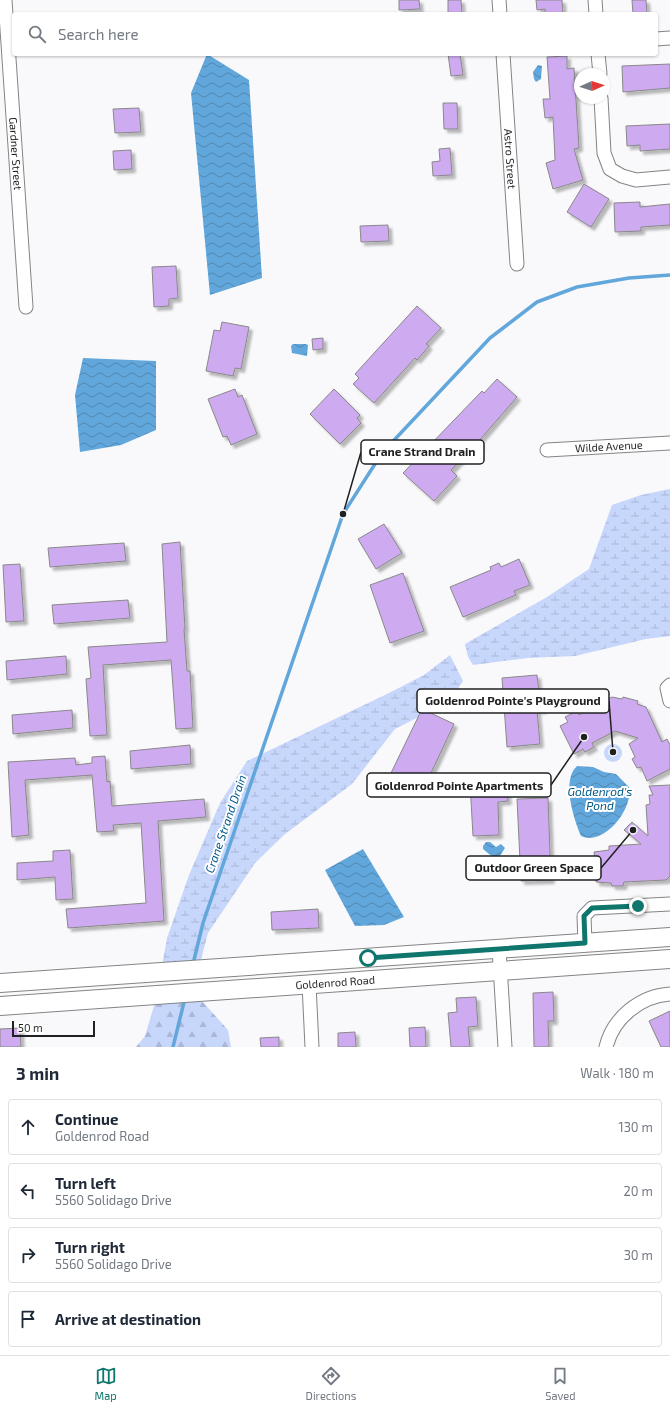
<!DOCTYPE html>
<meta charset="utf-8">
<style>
:root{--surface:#fff;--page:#f6f6f7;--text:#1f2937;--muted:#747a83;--line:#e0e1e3;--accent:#0f766e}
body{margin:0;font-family:"Exo 2",sans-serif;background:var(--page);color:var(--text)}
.compass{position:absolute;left:574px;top:68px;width:36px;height:36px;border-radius:50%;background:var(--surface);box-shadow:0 1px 3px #0004;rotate:87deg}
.scale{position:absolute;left:12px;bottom:10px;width:83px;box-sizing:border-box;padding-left:4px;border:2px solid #1f2020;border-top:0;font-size:11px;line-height:14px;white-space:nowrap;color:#1f2020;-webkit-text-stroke:3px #fff;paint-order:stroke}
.stop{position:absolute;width:12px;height:12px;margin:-9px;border:3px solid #0f766e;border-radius:50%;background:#fff}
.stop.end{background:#0f766e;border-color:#fff;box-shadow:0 1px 4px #0008}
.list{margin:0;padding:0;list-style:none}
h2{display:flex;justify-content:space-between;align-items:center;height:52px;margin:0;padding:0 16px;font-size:17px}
h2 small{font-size:13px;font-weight:400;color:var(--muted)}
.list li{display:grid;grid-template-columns:26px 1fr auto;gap:12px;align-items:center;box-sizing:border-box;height:56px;margin:0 8px 8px;padding:0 8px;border:1px solid var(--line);border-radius:4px}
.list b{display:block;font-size:15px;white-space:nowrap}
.list p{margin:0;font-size:13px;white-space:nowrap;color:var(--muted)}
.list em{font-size:13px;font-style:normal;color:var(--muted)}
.icon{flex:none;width:22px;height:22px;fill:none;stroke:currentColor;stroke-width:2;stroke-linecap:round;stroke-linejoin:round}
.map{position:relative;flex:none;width:670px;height:1047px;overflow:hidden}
.search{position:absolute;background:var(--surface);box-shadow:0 1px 3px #0004;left:12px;right:12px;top:12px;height:44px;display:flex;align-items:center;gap:10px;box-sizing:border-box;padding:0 14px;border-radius:4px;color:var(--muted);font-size:15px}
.sheet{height:308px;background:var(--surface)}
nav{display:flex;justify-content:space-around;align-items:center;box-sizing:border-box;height:56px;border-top:1px solid var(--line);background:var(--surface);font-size:11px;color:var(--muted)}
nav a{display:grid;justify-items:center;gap:2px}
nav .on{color:var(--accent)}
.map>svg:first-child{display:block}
.green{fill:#c7d6fb}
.forest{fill:url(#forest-firs)}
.wetland{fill:url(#wetland-marsh)}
.water{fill:url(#water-waves)}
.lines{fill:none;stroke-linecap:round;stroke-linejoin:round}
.stream{stroke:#62a7db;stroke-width:3.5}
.building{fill:#ceaaf0;stroke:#898889;filter:url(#shadow)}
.street-casing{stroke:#838485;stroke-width:15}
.secondary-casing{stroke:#838485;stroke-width:20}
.street{stroke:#fff;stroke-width:13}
.secondary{stroke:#fff;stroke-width:18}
.route{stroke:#0f766e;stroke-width:5}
.labels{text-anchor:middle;stroke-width:4;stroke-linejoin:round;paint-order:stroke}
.street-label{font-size:11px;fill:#1f2020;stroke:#fff}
.water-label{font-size:12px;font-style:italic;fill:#03598b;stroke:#fff}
.leader{fill:none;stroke:#1f2020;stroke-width:1.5}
.callout-dot{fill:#1f2020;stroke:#fff;stroke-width:1.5}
.callout{fill:#fff;stroke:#1f2020;stroke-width:1.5}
.callout-label{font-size:12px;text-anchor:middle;font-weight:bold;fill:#1f2020}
</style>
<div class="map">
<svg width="670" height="1047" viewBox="0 0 670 1047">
<defs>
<pattern id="forest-firs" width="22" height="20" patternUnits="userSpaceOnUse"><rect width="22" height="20" fill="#c7d6fb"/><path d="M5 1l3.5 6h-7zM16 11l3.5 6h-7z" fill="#aab7d7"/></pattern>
<pattern id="wetland-marsh" width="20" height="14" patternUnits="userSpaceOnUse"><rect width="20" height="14" fill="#c7d6fb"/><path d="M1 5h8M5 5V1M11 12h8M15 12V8" fill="none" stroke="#aab7d7"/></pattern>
<pattern id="water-waves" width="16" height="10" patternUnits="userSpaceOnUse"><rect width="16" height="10" fill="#62a7db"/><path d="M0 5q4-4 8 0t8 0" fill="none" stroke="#5088b1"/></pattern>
<filter id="shadow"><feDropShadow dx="3.5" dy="3.5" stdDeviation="1" flood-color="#0004"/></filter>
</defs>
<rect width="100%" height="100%" fill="#f9f9fb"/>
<circle class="green" cx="613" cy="753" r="9"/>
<polygon class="forest" points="159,989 192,990 228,1030 231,1047 136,1047 145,1036"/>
<g class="wetland">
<polygon points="670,489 670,636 646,639 575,656 528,658 473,665 468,657 465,644 547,597 589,569 612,505 641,495"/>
<polygon points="450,655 463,681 450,701 395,729 352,784 285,834 255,863 208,933 199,967 162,966 167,938 189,875 220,803 247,761 389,693 424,675"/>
</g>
<g class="water">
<polygon points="207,54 249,80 262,278 210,295 191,93"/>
<polygon points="538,65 542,66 541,79 536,82 534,79 533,72"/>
<polygon points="293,344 306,344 308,345 307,356 292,353 291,346"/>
<polygon points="83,358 156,361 156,430 121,445 80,452 75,395"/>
<path d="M577 766 593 767 604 772 616 774 629 787C634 808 604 847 581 836 574 820 561 780 577 766Z"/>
<polygon points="486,842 490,842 496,847 501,844 505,848 498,859 495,859 483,849 483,846"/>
<polygon points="363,849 404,917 384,925 355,926 325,870"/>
</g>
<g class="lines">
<g class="stream">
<polyline points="193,964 203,923 343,514 382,453 490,338 537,302 577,287 629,278 670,275"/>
<polyline points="173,1047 185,998"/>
</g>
</g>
<g class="building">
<polygon points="399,0 419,0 420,9 399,10"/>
<polygon points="448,0 461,0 462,14 448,14"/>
<polygon points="536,0 562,0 563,14 545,14 545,9 537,10"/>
<polygon points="632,0 646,0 647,14 633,14"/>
<polygon points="448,54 460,54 463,75 451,76"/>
<polygon points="567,56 567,69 574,68 579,148 574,149 583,180 553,189 546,163 555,160 553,117 545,118 543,99 550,99 547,57"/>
<polygon points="670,64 670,88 623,92 622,66"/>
<polygon points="443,103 457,103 458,129 444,129"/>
<polygon points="139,108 141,132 115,133 113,109"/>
<polygon points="670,124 670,149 640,151 640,145 627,146 626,126"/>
<polygon points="450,148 452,175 433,176 432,162 440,161 439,149"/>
<polygon points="131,150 132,169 114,170 113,151"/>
<polygon points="584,184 609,199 591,227 567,212"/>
<polygon points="640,202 640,207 670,204 670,225 641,227 641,231 615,232 614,203"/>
<polygon points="388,225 389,241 361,242 360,226"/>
<polygon points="176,266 178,298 169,299 169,306 154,307 152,267"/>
<polygon points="417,306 441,328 426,344 429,346 417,360 415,358 374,403 353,384 359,378 355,374"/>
<polygon points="222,322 249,327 241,369 235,368 233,376 206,371 214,330 220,331"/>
<polygon points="323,338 323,349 313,350 312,339"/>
<polygon points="497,379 517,397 478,442 481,444 475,451 472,448 451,470 457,476 434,501 403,473 482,391 484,393"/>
<polygon points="235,389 238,397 242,395 257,434 231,445 227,436 223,437 208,399"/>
<polygon points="334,389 360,415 357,418 361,423 340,444 310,414"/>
<polygon points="384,524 402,553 376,569 358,539"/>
<polygon points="180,542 185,629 184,629 187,671 190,671 193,728 176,729 171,660 103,665 107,735 90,736 86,679 91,678 88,647 167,642 162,544"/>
<polygon points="124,543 126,561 50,567 48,548"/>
<polygon points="519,559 530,585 514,591 516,595 463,617 450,587 491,570 490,567 499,563 501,567"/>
<polygon points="20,564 24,621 6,622 3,565"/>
<polygon points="403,573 424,631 390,643 370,585"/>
<polygon points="128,600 130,618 54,624 52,605"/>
<polygon points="66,656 67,674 7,680 6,661"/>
<polygon points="537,675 539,692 542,691 543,710 537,710 540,744 507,747 502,678"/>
<polygon points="612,697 622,699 623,697 638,701 637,704 646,707 662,742 667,739 670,745 670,769 647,781 641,767 637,768 632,759 635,757 629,744 638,738 615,731 592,743 594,747 585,752 583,749 574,754 560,726 568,722 565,717 577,711 579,715"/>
<polygon points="422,709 454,724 424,788 391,773"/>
<polygon points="72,710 73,728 13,734 12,715"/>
<polygon points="190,745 191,764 131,769 130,751"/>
<polygon points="105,756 107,782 110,781 112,806 204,799 206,817 158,821 164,921 68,928 66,909 146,903 141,823 113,825 114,831 97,832 92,775 25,780 29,835 12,837 8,762 75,758 76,765 92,763 92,757"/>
<polygon points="496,782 497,790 507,790 508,801 498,802 499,835 473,836 470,783"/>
<polygon points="670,785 670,876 666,880 624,882 623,886 612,886 611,883 596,882 596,875 593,875 592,860 595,860 594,852 609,850 609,846 641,844 624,830 632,822 648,836 646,805 650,804 649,795 653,795 649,786"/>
<polygon points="548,798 551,880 521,881 517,799"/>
<polygon points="70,850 73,899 56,900 55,877 17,880 17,863 53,861 53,851"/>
<polygon points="318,909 319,928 272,930 271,912"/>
<polygon points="553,992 554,1021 548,1021 549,1047 534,1047 533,993"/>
<polygon points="476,997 478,1026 468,1027 470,1047 451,1047 448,1013 457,1012 456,998"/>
<polygon points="670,1011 670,1047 661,1047 649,1021"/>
<polygon points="425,1027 426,1047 410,1047 409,1028"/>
<polygon points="20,1028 21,1047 0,1047 0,1029"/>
<polygon points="355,1032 356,1047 338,1047 338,1033"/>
<polygon points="279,1037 279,1047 261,1047 260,1038"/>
</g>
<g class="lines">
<defs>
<g id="street">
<path id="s1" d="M5 0 26 307"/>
<polyline points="499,0 500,14"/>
<polyline points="595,0 596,14"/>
<polyline points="656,39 670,38"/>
<path id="s2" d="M503 54 517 264"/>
<polyline points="598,54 600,74"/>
<polyline points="601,98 604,153 610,169 622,176 636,180 670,177"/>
<path id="s3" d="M547 450 670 443"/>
<polyline points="670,685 667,688 670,701"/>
<polyline points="585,943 584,916 592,908 670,904"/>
<polyline points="499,949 505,1047"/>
<polyline points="309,984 312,1047"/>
<path d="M606 1047C613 1018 640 996 670 994"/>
</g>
<g id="secondary">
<polyline points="0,983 670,937"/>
<path id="s4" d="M0 1006 670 959"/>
</g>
</defs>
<use href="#street" class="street-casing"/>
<use href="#secondary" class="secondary-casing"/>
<use href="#street" class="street"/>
<use href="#secondary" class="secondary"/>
</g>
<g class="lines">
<polyline class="route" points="368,958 585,943 584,916 592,908 638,906"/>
</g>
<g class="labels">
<g class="street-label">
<text dy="4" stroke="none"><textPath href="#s1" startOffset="154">Gardner Street</textPath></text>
<text dy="4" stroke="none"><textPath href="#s2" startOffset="105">Astro Street</textPath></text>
<text dy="4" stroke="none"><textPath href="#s3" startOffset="62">Wilde Avenue</textPath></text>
<text dy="4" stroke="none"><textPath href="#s4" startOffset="336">Goldenrod Road</textPath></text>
</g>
<g class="water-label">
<text x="600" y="796">Goldenrod's<tspan x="600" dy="14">Pond</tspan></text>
<text transform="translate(226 824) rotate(-71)" y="4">Crane Strand Drain</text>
</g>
</g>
<path class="leader" d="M343 514L361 452M613 752L609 701M584 737L551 785M633 830L601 868"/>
<g class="callout-dot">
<circle cx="343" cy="514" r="4"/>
<circle cx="613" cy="752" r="4"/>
<circle cx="584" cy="737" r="4"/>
<circle cx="633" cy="830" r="4"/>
</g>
<g class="callout">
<rect x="361" y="440" width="123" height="24" rx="4"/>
<rect x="417" y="689" width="192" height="24" rx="4"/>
<rect x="367" y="773" width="184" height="24" rx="4"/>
<rect x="466" y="856" width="135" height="24" rx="4"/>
</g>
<g class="callout-label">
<text x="422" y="456">Crane Strand Drain</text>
<text x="513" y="705">Goldenrod Pointe's Playground</text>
<text x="459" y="790">Goldenrod Pointe Apartments</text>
<text x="534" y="872">Outdoor Green Space</text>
</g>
</svg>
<svg class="compass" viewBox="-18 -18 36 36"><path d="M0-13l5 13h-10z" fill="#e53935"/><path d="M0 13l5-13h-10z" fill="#747a83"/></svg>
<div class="scale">50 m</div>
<div class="stop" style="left:368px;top:958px"></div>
<div class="stop end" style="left:638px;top:906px"></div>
<div class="search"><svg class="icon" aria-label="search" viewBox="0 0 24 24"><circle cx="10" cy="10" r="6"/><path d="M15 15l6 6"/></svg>Search here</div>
</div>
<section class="sheet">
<h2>3 min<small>Walk · 180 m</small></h2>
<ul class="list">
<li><svg class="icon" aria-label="ahead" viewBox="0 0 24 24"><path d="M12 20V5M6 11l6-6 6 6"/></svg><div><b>Continue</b><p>Goldenrod Road</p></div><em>130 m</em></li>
<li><svg class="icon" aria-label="left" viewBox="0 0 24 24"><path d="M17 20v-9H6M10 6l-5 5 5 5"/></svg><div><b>Turn left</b><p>5560 Solidago Drive</p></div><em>20 m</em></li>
<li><svg class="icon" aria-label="right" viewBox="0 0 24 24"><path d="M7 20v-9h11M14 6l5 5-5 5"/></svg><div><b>Turn right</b><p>5560 Solidago Drive</p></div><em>30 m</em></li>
<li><svg class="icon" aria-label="arrive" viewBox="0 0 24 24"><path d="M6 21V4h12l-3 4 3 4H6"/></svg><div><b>Arrive at destination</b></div></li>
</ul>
</section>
<nav>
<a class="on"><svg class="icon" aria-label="map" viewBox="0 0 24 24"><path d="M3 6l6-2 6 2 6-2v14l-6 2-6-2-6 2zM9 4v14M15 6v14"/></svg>Map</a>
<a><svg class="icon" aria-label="directions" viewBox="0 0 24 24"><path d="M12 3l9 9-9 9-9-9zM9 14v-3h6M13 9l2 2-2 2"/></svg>Directions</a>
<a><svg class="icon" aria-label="saved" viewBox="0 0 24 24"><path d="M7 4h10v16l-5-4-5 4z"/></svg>Saved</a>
</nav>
